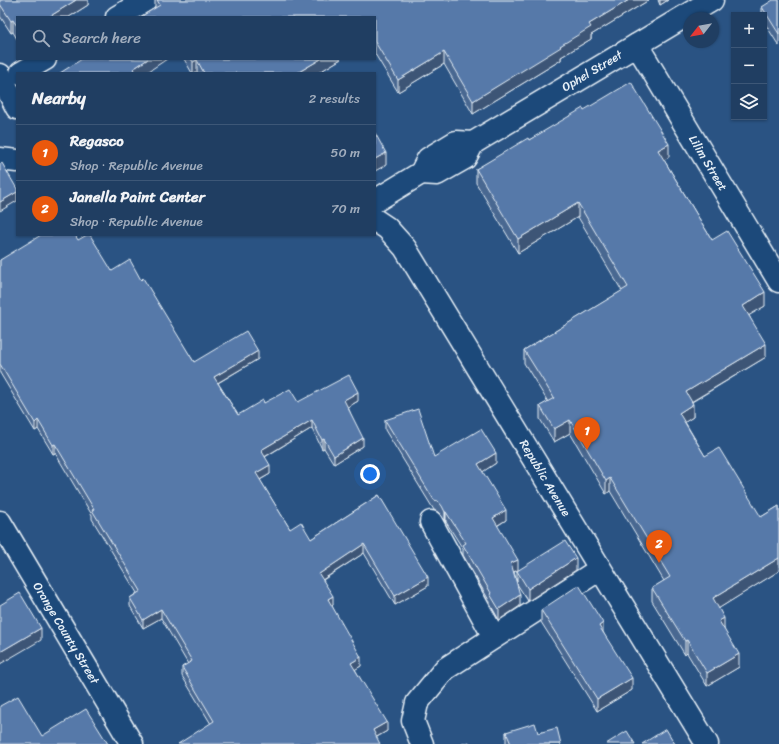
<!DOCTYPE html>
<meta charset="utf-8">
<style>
:root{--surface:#203e62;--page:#284568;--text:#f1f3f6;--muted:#a2aebe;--line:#3d5777;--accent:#ea580c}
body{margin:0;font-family:Sriracha,sans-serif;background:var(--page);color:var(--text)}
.controls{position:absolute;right:12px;top:12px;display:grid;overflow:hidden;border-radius:0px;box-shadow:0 1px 3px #0004}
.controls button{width:36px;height:36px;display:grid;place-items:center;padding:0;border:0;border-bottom:1px solid var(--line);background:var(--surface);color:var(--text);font:20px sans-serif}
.compass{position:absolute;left:683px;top:12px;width:36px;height:36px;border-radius:50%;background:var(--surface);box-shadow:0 1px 3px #0004;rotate:239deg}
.you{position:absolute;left:370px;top:474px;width:14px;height:14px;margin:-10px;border:3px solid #fff;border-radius:50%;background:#1a73e8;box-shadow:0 0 0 6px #1a73e833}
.badge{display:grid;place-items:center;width:26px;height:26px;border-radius:50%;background:var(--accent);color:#fff;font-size:13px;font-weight:700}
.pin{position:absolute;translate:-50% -33px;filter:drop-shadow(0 1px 2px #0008)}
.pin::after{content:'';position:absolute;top:21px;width:14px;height:12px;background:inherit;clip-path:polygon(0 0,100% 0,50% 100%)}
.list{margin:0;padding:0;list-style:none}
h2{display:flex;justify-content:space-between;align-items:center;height:52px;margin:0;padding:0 16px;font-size:17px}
h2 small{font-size:13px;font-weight:400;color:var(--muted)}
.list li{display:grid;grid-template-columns:26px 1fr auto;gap:12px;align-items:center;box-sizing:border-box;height:56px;padding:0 16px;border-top:1px solid var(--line)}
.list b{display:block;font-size:15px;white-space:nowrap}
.list p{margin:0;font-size:13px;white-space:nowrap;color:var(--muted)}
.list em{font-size:13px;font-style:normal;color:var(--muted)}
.icon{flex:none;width:22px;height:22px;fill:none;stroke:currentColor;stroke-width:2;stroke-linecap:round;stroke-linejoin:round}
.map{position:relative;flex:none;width:779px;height:744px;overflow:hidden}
.search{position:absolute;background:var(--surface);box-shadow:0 1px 3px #0004;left:16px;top:16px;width:360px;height:44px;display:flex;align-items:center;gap:10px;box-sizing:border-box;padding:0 14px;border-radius:0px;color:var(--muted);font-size:15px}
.panel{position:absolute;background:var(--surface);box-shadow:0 1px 3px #0004;left:16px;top:72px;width:360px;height:164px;border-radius:0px}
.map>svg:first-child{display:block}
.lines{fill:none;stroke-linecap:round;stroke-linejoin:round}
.street-casing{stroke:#e8f1f8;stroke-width:25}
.secondary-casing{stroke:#e8f1f8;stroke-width:25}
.street{stroke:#1f4a7a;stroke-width:22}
.secondary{stroke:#1f4a7a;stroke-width:22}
.wall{fill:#4a6891;stroke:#e8f1f8}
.shaded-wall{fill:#3c5576;stroke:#e8f1f8}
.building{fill:#5679a9;stroke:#e8f1f8}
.labels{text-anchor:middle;stroke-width:3.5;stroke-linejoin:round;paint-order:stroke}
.street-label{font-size:12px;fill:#e8f1f8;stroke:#1f4a7a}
</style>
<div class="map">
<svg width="779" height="744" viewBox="0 0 779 744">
<rect width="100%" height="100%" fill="#2a5383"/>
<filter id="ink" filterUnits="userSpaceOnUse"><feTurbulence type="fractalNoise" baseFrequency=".025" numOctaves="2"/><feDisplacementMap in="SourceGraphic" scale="8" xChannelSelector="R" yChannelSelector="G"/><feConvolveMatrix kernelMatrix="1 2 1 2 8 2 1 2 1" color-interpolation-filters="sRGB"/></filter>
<g filter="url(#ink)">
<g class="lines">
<defs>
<g id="street">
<polyline points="117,17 146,0"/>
<polyline points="637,45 779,281"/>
<polyline points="21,73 45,59"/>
<polyline points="421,173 437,174 465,158 473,143 712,0"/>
<polyline points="375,201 421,173 428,159 456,142 473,143"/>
<polyline points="0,522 132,744"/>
<polyline points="431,522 494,637"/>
<polyline points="422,744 413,721 417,703 445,669 600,569"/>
</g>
<g id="secondary">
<polyline points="0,75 17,108"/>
<polyline points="0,159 17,161"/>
<polyline points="375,220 387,228 405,248 707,744"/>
</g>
</defs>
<use href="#street" class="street-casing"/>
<use href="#secondary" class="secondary-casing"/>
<use href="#street" class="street"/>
<use href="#secondary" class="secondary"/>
</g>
<g class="wall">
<polygon points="0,0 88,0 88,5 69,17 17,17 17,39 13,32 11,33 0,16"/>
<polygon points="155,0 649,0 591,35 591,39 561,57 561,60 473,114 444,64 398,92 375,54 375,17 142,17 142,16 155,8"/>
<polygon points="658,0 668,0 660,5"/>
<polygon points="779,0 779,46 764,22 764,15 762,15 762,7"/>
<polygon points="184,59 341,59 318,73 192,73"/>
<polygon points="584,110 669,157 664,160 712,240 765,306 749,315 766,357 692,402 693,417 685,422 705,456 761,517 779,506 779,571 719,608 724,629 739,667 707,686 687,653 685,655 652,601 652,588 664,581 610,491 606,494 570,433 554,442 540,419 540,406 548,402 524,363 524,350 622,291 578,217 518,253 476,183 476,169 529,140"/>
<polygon points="78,240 112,271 141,280 194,362 258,359 218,383 238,415 264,403 298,402 358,401 348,407 363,446 334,464 324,448 322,449 312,428 265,457 270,474 260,480 290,529 311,539 379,495 428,586 395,605 364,553 323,580 333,605 332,606 361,666 355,669 387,731 377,737 211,724 182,676 182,667 188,664 161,618 143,628 130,606 130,598 137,593 92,519 92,515 55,453 53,454 38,429 35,431 0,373 0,260"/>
<polygon points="385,420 434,457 496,463 482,472 506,520 497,526 518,570 514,572 517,582 517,571 576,570 528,601 517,584 520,606 499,620 490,604 490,602 463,555 463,549 446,522 445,522 442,516 438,512 434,510 385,430"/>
<polygon points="541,610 603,632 632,690 597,711 541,622"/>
<polygon points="506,732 538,733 561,744 506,744"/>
</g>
<g class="shaded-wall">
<polygon points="76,0 88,0 88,5 69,17 49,17"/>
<polygon points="629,0 649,0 591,35 591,39 561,57 561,60 473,114 473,101 560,46 589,24"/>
<polygon points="660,0 668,0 660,5"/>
<polygon points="13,20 13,32 11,33 11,21"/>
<polygon points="444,52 444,64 398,92 398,80"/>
<polygon points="148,59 167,59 146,73 133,73 133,69"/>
<polygon points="321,59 341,59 318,73 297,73"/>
<polygon points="197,60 197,73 193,73 193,62"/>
<polygon points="669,144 669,157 658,164 658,150"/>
<polygon points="386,153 386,165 375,171 375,159"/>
<polygon points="17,192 17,201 0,211 0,202"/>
<polygon points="578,203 578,217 518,253 518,239"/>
<polygon points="765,292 765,306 743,319 743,306"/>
<polygon points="766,344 766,357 686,405 686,392"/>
<polygon points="258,351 258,359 214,385 214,377"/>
<polygon points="358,392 358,401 344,409 344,400"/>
<polygon points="693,404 693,417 679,426 679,413"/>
<polygon points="38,420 38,429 35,431 35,423"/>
<polygon points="312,420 312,428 261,459 261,450"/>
<polygon points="570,420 570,433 554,442 554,429"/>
<polygon points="363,438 363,446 334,464 334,456"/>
<polygon points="324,439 324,448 322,449 322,440"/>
<polygon points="55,444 55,453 53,454 53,445"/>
<polygon points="496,453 496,463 478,475 478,464"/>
<polygon points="270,465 270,474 256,482 256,473"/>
<polygon points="610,478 610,491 606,494 606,481"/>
<polygon points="506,510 506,520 493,528 493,518"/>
<rect x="445" y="512" width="1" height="10"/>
<polygon points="364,544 364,553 319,582 319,574"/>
<polygon points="576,558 576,570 528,601 528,589"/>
<polygon points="779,558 779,571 713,612 713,598"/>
<polygon points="518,560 518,570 511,573 511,563"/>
<polygon points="428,577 428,586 395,605 395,596"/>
<polygon points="520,595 520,606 499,620 499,609"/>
<polygon points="333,596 333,605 328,608 328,599"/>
<polygon points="161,609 161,618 143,628 143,620"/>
<polygon points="724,618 724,631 719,621"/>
<polygon points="603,623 603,635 599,626"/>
<polygon points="41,628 41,640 0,664 0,652"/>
<polygon points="687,640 687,653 685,655 685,641"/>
<polygon points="739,654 739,667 707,686 707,673"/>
<polygon points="361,657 361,666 351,672 351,663"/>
<polygon points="632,678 632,690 597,711 597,699"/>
<polygon points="387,722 387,731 373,739 373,730"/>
</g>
<g class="building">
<polygon points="0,0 76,0 49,17 17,17 17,26 13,20 11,21 0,4"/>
<polygon points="157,0 629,0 589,24 591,27 560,46 561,47 473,101 444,52 398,80 375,42 375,17 142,17 142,16 160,5"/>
<polygon points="773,0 779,0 779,34 762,7"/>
<polygon points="82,59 148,59 133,69 136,73 60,73"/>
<polygon points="191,59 321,59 297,73 204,73 197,60 193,62"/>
<polygon points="631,82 669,144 658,150 712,240 727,231 765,292 743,306 766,344 686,392 693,404 679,413 705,456 719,448 761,517 779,506 779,558 713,598 724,618 719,621 739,654 707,673 687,640 685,641 652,588 670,577 610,478 606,481 570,420 554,429 540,406 554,398 524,350 628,287 578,203 518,239 476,169 528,138 529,140 583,108 584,110"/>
<polygon points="375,133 386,153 375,159"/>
<polygon points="2,163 17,189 17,192 0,202 0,164"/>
<polygon points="41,235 75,235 78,240 87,235 90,235 112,271 130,260 141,280 143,278 194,362 246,331 258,351 214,377 238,415 263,400 264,403 290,389 298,402 349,375 358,392 344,400 363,438 334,456 324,439 322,440 312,420 261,450 270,465 256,473 290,529 301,522 311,539 379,495 428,577 395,596 364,544 319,574 333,596 328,599 361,657 351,663 387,722 373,730 380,744 178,744 214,721 182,667 192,661 161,609 143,620 130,598 141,591 92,510 94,509 55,444 53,445 38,420 35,423 0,364 0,260"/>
<polygon points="418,409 434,457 481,429 496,453 478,464 506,510 493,518 518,560 511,563 520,595 499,609 490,594 491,593 463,545 466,543 446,512 445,512 442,506 438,501 434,500 385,420"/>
<polygon points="565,541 576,558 528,589 517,571"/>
<polygon points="579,585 603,623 599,626 632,678 597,699 541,610"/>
<polygon points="20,593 41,628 0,652 0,605"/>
<polygon points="18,696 42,736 86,709 108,744 0,744 0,706"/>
<polygon points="535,723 538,733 557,728 561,744 511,744 506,732"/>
<polygon points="666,729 675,744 642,744"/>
<polygon points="627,731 635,744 606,744"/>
<polygon points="469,742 470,744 462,744"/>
</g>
</g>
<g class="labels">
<g class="street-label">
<text transform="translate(592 71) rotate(-31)" y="4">Ophel Street</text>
<text transform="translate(708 163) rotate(59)" y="4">Lilim Street</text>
<text transform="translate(545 478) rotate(59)" y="4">Republic Avenue</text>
<text transform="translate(66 633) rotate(59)" y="4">Orange County Street</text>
</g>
</g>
</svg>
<div class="controls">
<button>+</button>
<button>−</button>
<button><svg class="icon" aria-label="layers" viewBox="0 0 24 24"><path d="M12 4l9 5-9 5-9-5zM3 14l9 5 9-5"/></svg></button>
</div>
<svg class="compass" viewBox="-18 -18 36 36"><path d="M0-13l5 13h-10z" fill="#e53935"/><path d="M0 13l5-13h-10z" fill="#a2aebe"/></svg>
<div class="you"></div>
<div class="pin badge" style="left:587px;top:450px">1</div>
<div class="pin badge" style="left:659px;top:563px">2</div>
<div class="search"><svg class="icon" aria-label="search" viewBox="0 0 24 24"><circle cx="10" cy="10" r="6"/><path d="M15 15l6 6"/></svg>Search here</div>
<section class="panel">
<h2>Nearby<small>2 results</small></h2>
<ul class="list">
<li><span class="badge">1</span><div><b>Regasco</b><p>Shop · Republic Avenue</p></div><em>50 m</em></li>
<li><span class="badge">2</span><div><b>Janella Paint Center</b><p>Shop · Republic Avenue</p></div><em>70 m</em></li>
</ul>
</section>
</div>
